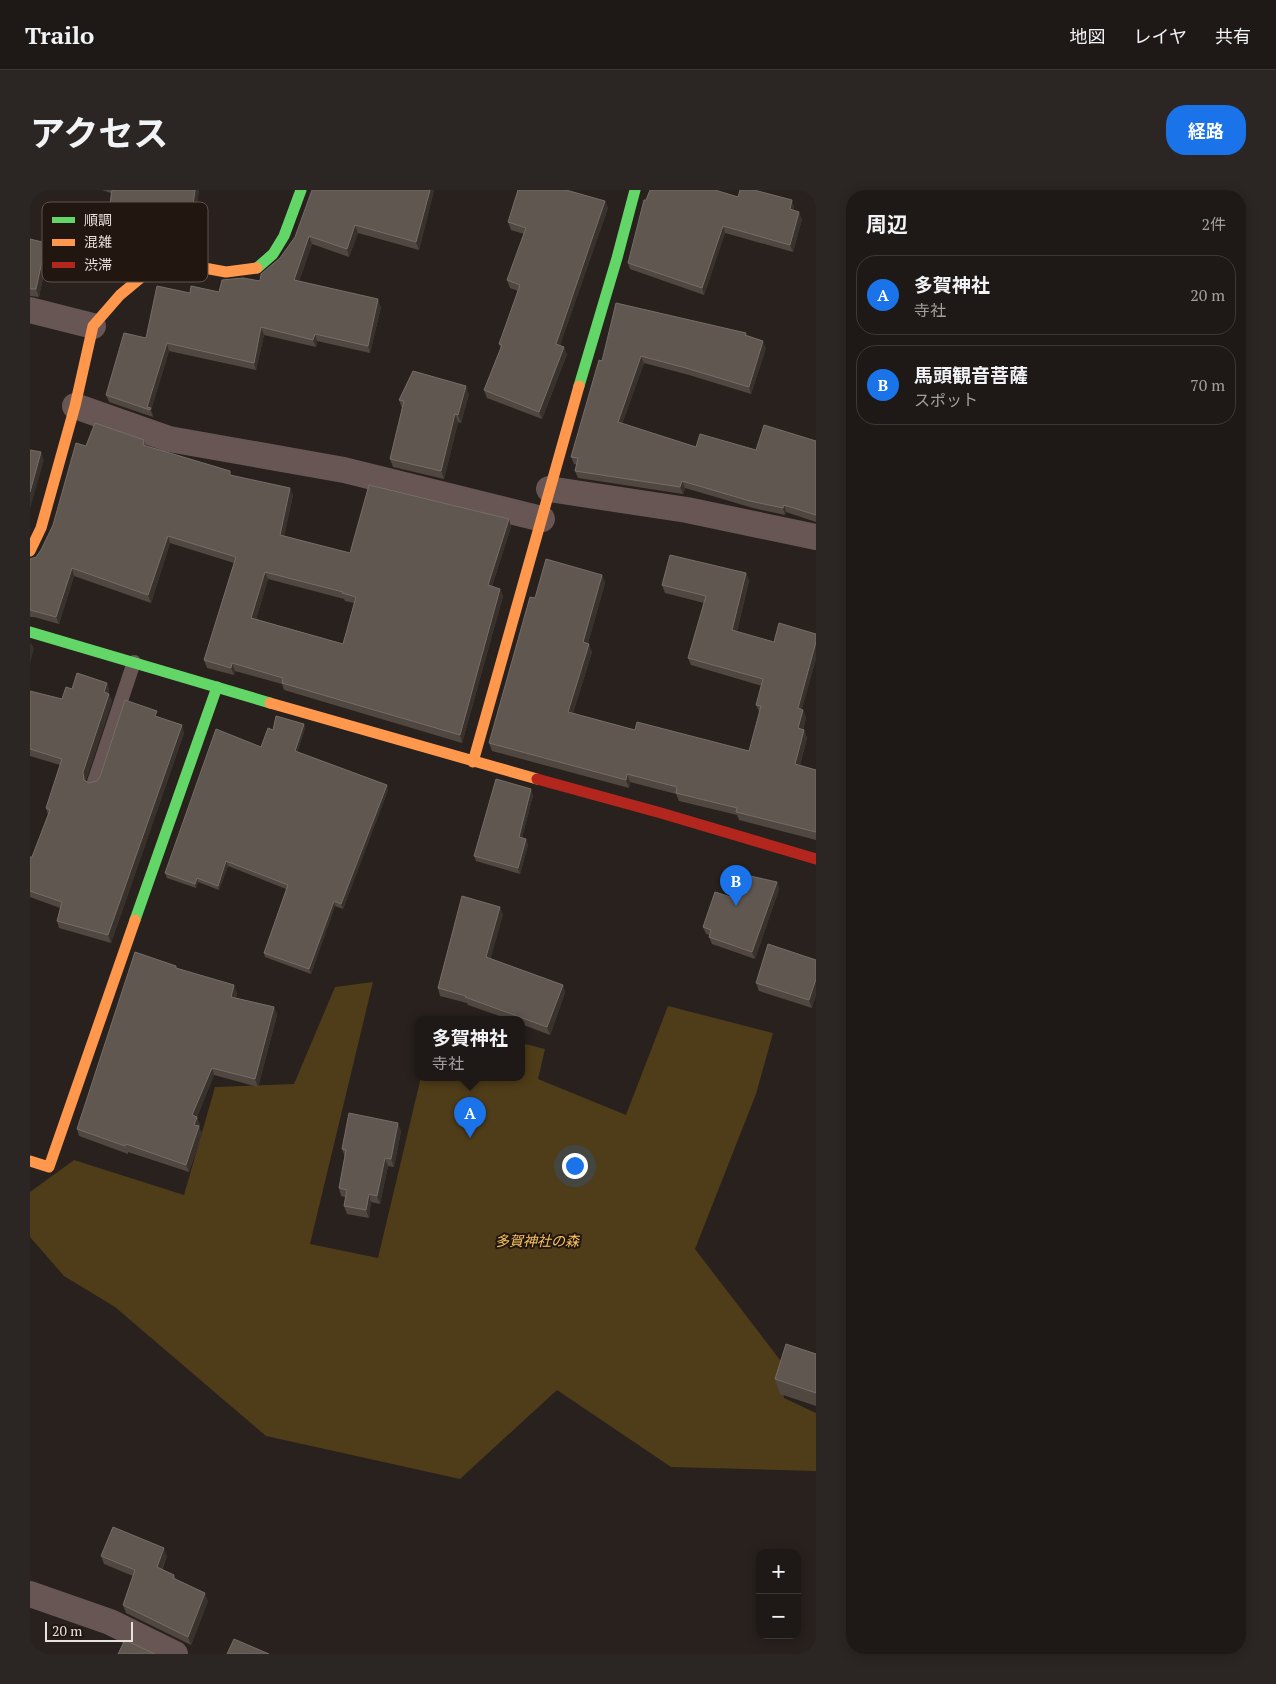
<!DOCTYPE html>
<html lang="ja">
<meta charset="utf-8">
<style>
:root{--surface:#1e1916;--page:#2b2623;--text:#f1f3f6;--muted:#a1a0a1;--line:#3c3835;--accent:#1a73e8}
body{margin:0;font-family:"PT Serif","Noto Sans JP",serif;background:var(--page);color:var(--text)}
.controls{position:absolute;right:15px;bottom:15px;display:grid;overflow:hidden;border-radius:10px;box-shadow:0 2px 12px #0003}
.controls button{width:45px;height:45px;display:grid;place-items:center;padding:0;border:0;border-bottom:1px solid var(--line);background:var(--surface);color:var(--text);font:25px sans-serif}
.scale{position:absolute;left:15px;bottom:12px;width:88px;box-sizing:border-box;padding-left:5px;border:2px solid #e9e1dd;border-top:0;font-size:14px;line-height:18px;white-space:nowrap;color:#e9e1dd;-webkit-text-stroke:4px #221611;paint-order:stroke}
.you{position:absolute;left:544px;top:975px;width:18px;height:18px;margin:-12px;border:4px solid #fff;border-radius:50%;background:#1a73e8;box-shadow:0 0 0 8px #1a73e833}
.badge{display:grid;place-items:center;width:32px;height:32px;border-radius:50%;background:var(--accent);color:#fff;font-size:16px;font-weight:700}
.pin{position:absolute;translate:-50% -41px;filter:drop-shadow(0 1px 2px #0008)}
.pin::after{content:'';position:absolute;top:26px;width:18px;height:15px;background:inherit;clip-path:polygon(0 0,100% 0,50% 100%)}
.popup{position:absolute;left:385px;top:826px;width:110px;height:65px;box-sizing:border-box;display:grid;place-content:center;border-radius:10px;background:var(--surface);filter:drop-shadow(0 1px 4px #0005);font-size:16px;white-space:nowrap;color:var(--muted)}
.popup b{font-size:19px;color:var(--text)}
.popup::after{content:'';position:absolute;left:50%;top:100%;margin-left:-10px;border:10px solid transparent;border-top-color:var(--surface)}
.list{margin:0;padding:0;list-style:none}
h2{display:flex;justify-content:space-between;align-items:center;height:65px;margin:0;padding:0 20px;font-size:21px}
h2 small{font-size:16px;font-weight:400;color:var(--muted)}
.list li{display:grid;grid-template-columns:32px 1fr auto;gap:15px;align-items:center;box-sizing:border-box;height:80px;margin:0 10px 10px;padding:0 10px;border:1px solid var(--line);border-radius:20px}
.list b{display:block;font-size:19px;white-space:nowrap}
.list p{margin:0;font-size:16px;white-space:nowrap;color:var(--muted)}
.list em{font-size:16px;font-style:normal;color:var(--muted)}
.map{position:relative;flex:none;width:786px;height:1464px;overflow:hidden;border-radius:20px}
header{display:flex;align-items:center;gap:30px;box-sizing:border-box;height:70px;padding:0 25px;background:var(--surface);border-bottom:1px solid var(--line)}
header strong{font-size:24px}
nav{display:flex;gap:28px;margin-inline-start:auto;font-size:18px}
.intro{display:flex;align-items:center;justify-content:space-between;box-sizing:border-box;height:120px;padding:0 30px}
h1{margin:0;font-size:35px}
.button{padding:12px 22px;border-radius:20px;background:var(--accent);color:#fff;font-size:18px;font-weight:700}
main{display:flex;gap:30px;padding:0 30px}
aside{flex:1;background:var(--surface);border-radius:20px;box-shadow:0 2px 12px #0003}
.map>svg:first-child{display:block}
.green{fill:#4f3c18}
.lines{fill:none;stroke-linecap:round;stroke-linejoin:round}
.lane{stroke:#675654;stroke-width:14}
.street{stroke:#675654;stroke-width:26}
.fast{stroke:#63d668;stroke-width:11}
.slow{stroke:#ff974d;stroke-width:11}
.jam{stroke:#b3261e;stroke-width:11}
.wall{fill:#504740;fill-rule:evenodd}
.shaded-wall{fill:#39312b}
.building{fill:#605751;stroke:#766d67;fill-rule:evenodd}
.labels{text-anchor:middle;stroke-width:4;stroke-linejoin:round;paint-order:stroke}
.park-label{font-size:14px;font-style:italic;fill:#fbc45b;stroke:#221611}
.key{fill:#221611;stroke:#5e534e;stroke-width:1}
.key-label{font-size:14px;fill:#e9e1dd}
</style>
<header>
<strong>Trailo</strong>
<nav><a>地図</a><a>レイヤ</a><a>共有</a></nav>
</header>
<div class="intro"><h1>アクセス</h1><a class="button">経路</a></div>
<main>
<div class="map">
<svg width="786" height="1464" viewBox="0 0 786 1464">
<rect width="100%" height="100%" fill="#28211e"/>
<polygon class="green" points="343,792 280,1054 348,1068 391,887 491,887 491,853 515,859 508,889 596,925 638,816 743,843 726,904 665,1059 750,1170 754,1208 786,1223 786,1281 641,1277 527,1200 430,1289 236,1246 85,1117 34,1086 0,1047 0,1002 44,970 154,1005 185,897 264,894 305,797"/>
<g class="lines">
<polyline class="lane" points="64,592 104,472"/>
<g class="street">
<polyline points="0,120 63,136"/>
<polyline points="45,216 139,249 314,280 512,329"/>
<polyline points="519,299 657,320 786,347"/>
<polyline points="0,1404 80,1432 145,1464"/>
</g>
<g class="fast">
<polyline points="227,78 243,64 254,46 271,0"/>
<polyline points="549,196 587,68 605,0"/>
<polyline points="0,442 240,513"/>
<polyline points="105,730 187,497"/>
</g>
<g class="slow">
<polyline points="0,361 11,338 45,216 63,136 90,105 114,85 147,73 196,82 227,78"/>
<polyline points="240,513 507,589"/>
<polyline points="443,572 549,196"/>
<polyline points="0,971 19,977 105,730"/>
</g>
<polyline class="jam" points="507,589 631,623 786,669"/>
</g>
<g class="wall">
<polygon points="72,0 169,0 161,51 124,45 123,53 119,52 119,54 88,50 85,42 86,35 80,34 78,27 81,3"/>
<polygon points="404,0 389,60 328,43 319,67 282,54 269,91 351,117 340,163 287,151 286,157 234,145 226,180 139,161 121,220 123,225 123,227 79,212 76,205 116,148 160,103 189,102 230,91 250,68 265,47"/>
<polygon points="708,7 764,17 763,20 772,29 763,62 695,43 674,105 600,79 598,73 616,10"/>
<polygon points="575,11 578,18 530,155 537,164 512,229 457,208 454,200 471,158 469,154 488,101 480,98 477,90 494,44 481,40 478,32"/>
<polygon points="0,49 19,60 9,107 0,106"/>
<polygon points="716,143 717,146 736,158 721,204 659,185 614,173 592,234 666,257 726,260 786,251 786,332 756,322 755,325 723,318 655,298 653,304 548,288 545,281 547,275 544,274 541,267 572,171"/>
<polygon points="439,204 431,233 428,232 414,289 363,277 360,269 372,218 369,210"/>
<path d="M114 250 116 256 201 285 263 305 254 346 320 363 479 329 481 337 462 396 470 399 473 406 432 553 254 500 252 494 205 481 204 485 177 478 174 470 204 373 140 353 121 413 44 386 29 434 4 427H0V369L6 367 11 360 23 335 56 256ZM238 389 314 409 315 411 324 413 313 454 226 429Z"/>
<polygon points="716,383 719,391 707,441 773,520 776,528 773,540 774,540 777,548 770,575 786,580 786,650 709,630 707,625 649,611 646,604 600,592 599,598 462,561 459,553 505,408 572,385 575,393 558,453 562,462 543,523 605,540 719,561 730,523 726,515 732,496 661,475 658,468 674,413 635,403 632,395"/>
<polygon points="77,493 79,500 78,503 82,511 56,590 56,591 59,593 67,591 129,527 154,543 81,753 29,738 27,731 30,718 0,707 0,667 2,667 18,625 16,618 30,575 0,566 0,501 32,509 42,499"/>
<polygon points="274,534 275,539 267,562 358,600 313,719 305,716 281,784 235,767 234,763 256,699 198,676 189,700 168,692 166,698 137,688 135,683 243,540"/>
<polygon points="503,605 492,648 496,649 498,655 490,684 446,671 444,666"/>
<polygon points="747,692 749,699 725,769 682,754 679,747 680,745 676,744 673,737 704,708"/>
<polygon points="473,724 460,769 533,795 535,803 520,845 491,834 491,829 478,829 438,815 437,813 410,806 408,798"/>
<polygon points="786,770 782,818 729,801 726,793"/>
<polygon points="147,779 207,803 206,808 244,817 247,825 228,897 184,885 167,927 170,935 169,937 172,944 159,982 98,962 98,964 49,946 47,939"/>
<polygon points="371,941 364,977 358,976 350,1014 341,1012 339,1028 317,1024 314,1016 315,1007 311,1006 309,998 315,967 312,959"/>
<polygon points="786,1164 786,1216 750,1204 745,1189"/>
<polygon points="71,1366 137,1366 132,1380 144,1385 146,1390 178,1411 161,1455 96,1423 93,1415 103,1386 74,1374"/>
</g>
<g class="shaded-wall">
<polygon points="165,0 169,0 161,51 159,43"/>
<polygon points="400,0 404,0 389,60 386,52"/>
<polygon points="762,10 764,17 762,26 760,19"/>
<polygon points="575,11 578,18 528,161 526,154"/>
<polygon points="769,22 772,29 763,62 760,55"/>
<polygon points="325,35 328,43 319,67 317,59"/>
<polygon points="693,36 695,43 674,105 672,98"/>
<polygon points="122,38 124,45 123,53 121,46"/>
<polygon points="279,46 282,54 267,98 264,90"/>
<polygon points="16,53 19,60 9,107 6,99"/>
<polygon points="348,109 351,117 340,163 338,156"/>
<polygon points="231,137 234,145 226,180 224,173"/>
<polygon points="285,144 287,151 286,157 283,150"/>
<polygon points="733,151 736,158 721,204 719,197"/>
<polygon points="137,153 139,161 121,220 123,225 123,227 120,220 117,217"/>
<polygon points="534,157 537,164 512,229 509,222"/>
<polygon points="611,166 614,173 590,240 588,232"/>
<polygon points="436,196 439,204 431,233 428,225"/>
<polygon points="425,224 428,232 414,289 411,281"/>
<polygon points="11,262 14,270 0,319 0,302"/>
<polygon points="652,291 655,298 653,304 650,297"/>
<polygon points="260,298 263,305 253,352 250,345"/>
<polygon points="754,315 756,322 755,325 753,318"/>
<polygon points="479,329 481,337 460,402 458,395"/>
<polygon points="138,346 140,353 121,413 118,405"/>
<polygon points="42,378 44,386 29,434 26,427"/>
<polygon points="235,382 238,389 224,435 221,428"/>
<polygon points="716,383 719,391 705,448 702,440"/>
<polygon points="572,385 575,393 556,460 553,452"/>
<polygon points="470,399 473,406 432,553 430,545"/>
<polygon points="1,452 4,459 0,473 0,456"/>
<polygon points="786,452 786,470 770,526 768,518"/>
<polygon points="559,454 562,462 541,530 538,522"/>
<polygon points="202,473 205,481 204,485 201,478"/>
<polygon points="77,493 79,500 76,509 74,502"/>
<polygon points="79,504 82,511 56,590 57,597 53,582"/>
<polygon points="773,520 776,528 771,546 768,538"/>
<polygon points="274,534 275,539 266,565 265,561"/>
<polygon points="152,535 154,543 81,753 78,745"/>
<polygon points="774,540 777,548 768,582 765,574"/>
<polygon points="597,584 600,592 599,598 596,590"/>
<polygon points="357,595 358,600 313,719 311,714"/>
<polygon points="501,599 503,605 491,652 489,647"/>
<polygon points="496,649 498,655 490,684 488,678"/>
<polygon points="196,671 198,676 189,700 188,696"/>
<polygon points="167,688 168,692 166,698 165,694"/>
<polygon points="747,692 749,699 725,769 722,762"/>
<polygon points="304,711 305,716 281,784 279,779"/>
<polygon points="470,717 473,724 459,775 456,767"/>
<polygon points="786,789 786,806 782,818 779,810"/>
<polygon points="204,795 207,803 204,814 201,807"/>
<polygon points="533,795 535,803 520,845 517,837"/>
<polygon points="244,817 247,825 228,897 225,889"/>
<polygon points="182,878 184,885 167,927 170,935 169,937 172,944 159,982 156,975 164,935 162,925"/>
<polygon points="368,933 371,941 364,977 361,969"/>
<polygon points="355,968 358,976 350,1014 347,1006"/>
<polygon points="339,1004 341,1012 339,1028 336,1020"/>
<polygon points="134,1358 137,1366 129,1385 127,1377"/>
<polygon points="175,1403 178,1411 161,1455 158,1447"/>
</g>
<g class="building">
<polygon points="82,0 165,0 159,43 122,38 121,46 116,45 116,47 85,42 87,28 78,27"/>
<polygon points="282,0 400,0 386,52 325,35 317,59 279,46 264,90 348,109 338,156 285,144 283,150 231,137 224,173 137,153 117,217 121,218 120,220 76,205 94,143 116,148 127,96 160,103 161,96 189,102 192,90 213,88 230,91 231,84 250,68 265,47"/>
<polygon points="488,0 536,0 575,11 526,154 534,157 509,222 454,200 472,155 469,154 490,95 477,90 496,38 478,32"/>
<polygon points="620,0 685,0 708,7 710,0 724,0 762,10 760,19 769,22 760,55 693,36 672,98 598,73 614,10 616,10"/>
<polygon points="0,49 16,53 6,99 0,99"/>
<polygon points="586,113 716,143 715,145 733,151 719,197 656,178 611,166 588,232 666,257 670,244 726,260 734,235 786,251 786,325 754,315 753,318 720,311 652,291 650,297 545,281 548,268 541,267 569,170 572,171"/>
<polygon points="383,181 436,196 428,225 425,224 411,281 360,269 374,211 369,210"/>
<path d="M65 233 114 250 113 255 200 281V285L260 298 250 345 320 363 339 295 479 329 458 395 470 399 430 545 252 493 253 488 202 473 201 478 174 470 206 367 138 346 118 405 42 378 26 427 0 420V369L6 367 11 360 23 335 46 253 56 256ZM235 382 313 402 312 403 326 407 313 454 221 428Z"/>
<polygon points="0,260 11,262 0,302"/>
<polygon points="640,365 716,383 702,440 744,452 749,433 786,444 786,452 768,518 773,520 768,538 774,540 765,574 786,580 786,642 706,622 707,618 646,603 647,597 597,584 596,590 459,553 500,407 505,408 516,369 572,385 553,452 559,454 538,522 605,540 607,532 719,561 731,516 726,515 733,489 658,468 676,406 632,395"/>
<polygon points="47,483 77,493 74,502 79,504 53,582 54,590 59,593 67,591 70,587 95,510 127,521 125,526 152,535 78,745 27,731 32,712 0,701 0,667 2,667 20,620 16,618 32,569 0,559 0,501 32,509 36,497 42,499"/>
<polygon points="246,526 274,534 265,561 357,595 311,714 304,711 279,779 234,763 258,695 196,671 188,696 167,688 165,694 135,683 186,539 231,557 238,538 243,540"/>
<polygon points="466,589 501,599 489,647 496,649 488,678 444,666"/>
<polygon points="711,684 747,692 722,762 679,747 681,740 673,737 685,702 704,708"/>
<polygon points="432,706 470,717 456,767 533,795 517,837 435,807 436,806 408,798"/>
<polygon points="738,754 786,770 786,789 779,810 726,793"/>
<polygon points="105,762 146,776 146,778 204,795 201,807 244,817 225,889 182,878 162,925 167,927 164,935 169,936 156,975 96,954 95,956 47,939"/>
<polygon points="319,923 368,933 361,969 355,968 347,1006 339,1004 336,1020 314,1016 317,1000 309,998 316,960 312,959"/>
<polygon points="756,1154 786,1164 786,1203 745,1189"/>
<polygon points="83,1337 134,1358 127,1377 144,1385 143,1388 175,1403 158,1447 93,1415 105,1380 71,1366"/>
<polygon points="204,1449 239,1464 197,1464"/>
<polygon points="95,1450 125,1464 88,1464"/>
</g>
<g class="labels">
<g class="park-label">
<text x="507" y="1056">多賀神社の森</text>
</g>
</g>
<rect x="12" y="12" width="166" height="80" rx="8" class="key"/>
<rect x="22" y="27" width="23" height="6" fill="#63d668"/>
<rect x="22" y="49" width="23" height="7" fill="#ff974d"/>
<rect x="22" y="72" width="23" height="6" fill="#b3261e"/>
<g class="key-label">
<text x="54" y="35">順調</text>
<text x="54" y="57">混雑</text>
<text x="54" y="80">渋滞</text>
</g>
</svg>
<div class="controls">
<button>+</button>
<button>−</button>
</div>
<div class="scale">20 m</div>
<div class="you"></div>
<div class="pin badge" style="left:440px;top:948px">A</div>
<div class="popup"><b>多賀神社</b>寺社</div>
<div class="pin badge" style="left:706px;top:716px">B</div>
</div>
<aside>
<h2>周辺<small>2件</small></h2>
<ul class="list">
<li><span class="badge">A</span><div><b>多賀神社</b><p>寺社</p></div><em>20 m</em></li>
<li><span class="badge">B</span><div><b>馬頭観音菩薩</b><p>スポット</p></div><em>70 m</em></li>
</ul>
</aside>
</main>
